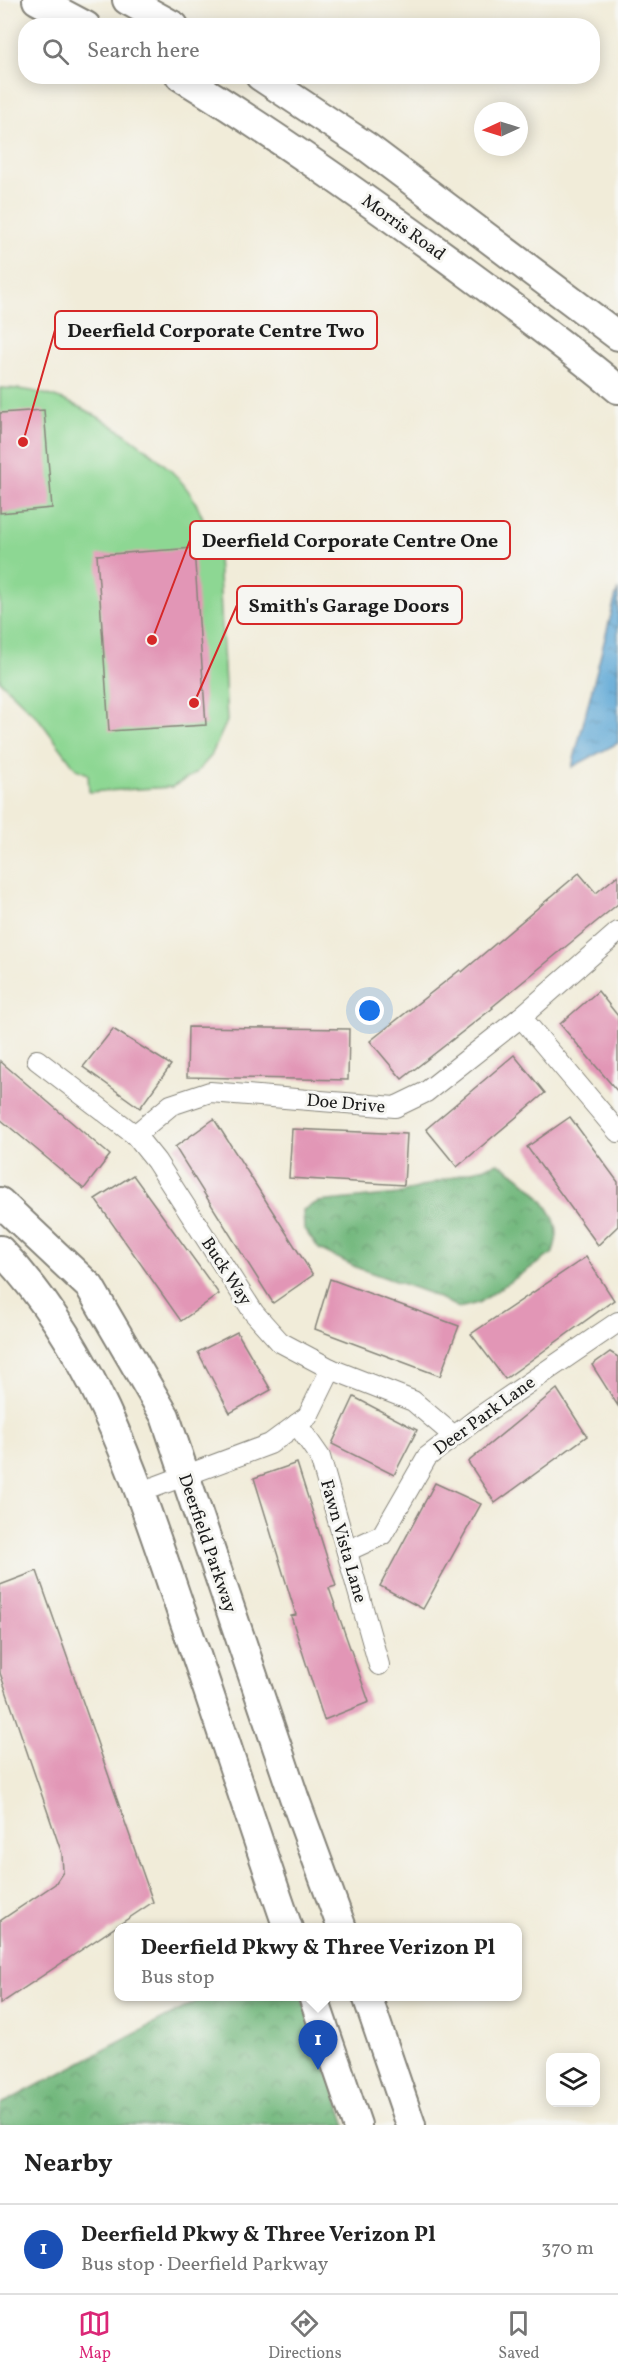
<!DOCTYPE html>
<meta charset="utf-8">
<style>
:root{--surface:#fff;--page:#f6f6f6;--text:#222;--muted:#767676;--line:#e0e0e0;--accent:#db2777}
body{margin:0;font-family:Vollkorn,serif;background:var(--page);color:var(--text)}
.controls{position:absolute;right:18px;bottom:18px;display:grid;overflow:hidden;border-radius:12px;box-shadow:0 3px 15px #0003}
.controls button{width:54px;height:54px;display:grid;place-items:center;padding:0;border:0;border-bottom:2px solid var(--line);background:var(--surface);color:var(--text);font:30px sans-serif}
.compass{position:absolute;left:474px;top:102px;width:54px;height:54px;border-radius:50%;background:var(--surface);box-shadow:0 3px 15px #0003;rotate:266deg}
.you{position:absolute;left:370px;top:1011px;width:21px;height:21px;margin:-15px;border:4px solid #fff;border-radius:50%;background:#1a73e8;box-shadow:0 0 0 9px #1a73e833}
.badge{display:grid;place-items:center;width:39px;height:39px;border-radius:50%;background:var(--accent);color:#fff;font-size:20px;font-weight:700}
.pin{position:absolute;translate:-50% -50px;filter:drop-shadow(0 2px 3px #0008)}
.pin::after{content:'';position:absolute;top:32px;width:21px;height:18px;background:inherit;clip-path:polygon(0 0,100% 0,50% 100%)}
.popup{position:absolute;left:114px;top:1923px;width:408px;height:78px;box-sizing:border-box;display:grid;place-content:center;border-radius:12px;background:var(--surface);filter:drop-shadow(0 2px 4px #0005);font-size:20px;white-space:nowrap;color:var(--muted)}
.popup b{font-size:22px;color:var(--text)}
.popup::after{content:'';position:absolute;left:50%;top:100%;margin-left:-12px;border:12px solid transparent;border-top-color:var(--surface)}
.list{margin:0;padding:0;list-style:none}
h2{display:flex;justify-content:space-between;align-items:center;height:78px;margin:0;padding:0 24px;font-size:26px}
h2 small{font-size:20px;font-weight:400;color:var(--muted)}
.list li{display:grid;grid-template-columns:39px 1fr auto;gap:18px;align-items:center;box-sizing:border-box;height:90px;padding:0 24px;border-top:2px solid var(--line)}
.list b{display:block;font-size:22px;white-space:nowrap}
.list p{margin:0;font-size:20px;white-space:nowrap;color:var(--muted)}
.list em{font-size:20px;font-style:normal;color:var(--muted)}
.icon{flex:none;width:33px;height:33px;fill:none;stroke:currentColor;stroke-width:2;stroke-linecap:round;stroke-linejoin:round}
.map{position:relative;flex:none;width:618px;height:2125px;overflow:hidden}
.search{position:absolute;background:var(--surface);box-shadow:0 3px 15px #0003;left:18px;right:18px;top:18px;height:66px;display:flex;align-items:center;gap:15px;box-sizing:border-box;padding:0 21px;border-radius:24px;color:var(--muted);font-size:22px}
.sheet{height:168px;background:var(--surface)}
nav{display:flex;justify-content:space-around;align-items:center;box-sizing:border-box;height:84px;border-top:2px solid var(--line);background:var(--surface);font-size:16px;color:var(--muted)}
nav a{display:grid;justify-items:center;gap:3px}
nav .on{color:var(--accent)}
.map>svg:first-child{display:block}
.green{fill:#8dd793;stroke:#547a58;stroke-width:1.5}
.forest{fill:url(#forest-crowns);stroke:#476a4c;stroke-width:1.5}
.water{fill:url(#water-ripples);stroke:#3d6279;stroke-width:1.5}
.building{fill:#e296b6}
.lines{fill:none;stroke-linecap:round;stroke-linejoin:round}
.street-casing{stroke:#86847a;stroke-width:22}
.secondary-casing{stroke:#86847a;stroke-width:32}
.street{stroke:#fff;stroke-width:20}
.secondary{stroke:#fff;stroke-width:28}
.labels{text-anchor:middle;stroke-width:6;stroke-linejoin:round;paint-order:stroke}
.street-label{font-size:18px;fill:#1c1c1c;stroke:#f6f6f2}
.leader{fill:none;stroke:#d62828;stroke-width:2}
.callout-dot{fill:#d62828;stroke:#f6f6f2;stroke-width:2}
.callout{fill:#f6f6f2;stroke:#d62828;stroke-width:2}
.callout-label{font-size:20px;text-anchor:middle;font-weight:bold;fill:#1c1c1c}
</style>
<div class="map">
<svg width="618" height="2125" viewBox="0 0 618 2125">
<defs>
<pattern id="forest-crowns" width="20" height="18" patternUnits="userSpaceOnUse" patternTransform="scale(1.5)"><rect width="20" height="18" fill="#72b87d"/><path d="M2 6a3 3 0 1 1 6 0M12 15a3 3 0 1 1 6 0" fill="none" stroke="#5d9566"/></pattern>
<pattern id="water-ripples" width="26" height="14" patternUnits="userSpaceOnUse" patternTransform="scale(1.5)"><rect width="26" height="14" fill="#5ea8d6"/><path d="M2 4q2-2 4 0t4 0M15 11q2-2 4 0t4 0" fill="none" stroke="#4d88ad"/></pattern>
</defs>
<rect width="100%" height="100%" fill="#f6f6f2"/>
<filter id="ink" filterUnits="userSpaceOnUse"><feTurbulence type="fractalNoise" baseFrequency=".0167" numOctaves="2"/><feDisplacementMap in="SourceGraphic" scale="12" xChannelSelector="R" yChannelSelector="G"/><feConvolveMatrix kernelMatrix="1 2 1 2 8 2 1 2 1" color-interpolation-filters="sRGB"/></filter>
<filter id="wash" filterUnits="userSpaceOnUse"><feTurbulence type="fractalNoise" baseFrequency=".008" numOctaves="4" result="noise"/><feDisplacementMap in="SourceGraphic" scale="24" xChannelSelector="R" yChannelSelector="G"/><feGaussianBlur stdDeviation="1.35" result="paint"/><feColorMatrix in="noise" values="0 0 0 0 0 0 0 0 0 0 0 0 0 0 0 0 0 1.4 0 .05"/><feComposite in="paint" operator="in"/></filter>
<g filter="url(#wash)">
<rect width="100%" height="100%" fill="#f1ecd9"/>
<path class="green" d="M0 388C21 388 43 392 63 400 102 415 172 461 193 498 204 516 210 537 218 557L227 721 211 756 195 774 172 787 89 792 88 774 76 769 39 719 0 681Z"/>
<g class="forest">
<path d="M498 1163C520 1175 557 1207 557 1234 557 1240 554 1247 553 1253L478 1303 459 1308 429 1293 358 1268 319 1249 304 1229 303 1210 318 1202 398 1194Z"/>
<polygon points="205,1997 302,1997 346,2125 0,2125 0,2105"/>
</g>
<polygon class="water" points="618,589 618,743 572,767 616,595"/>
<g id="blocks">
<g class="building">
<polygon points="44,410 52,508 0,513 0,413"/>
<polygon points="194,548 206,725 109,731 97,555"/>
<polygon points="579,873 596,893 618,875 618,904 492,1007 493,1008 402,1079 370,1041 460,970 462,972"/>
<polygon points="598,991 618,1016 618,1092 560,1024"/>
<polygon points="188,1027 349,1029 348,1080 187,1077"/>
<polygon points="113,1029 171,1065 140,1108 83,1067"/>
<polygon points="514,1055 545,1093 457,1167 426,1129"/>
<polygon points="0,1061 110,1155 84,1189 0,1119"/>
<polygon points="570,1117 618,1182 618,1226 598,1245 527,1147"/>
<polygon points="214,1119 313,1275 273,1303 175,1147"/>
<polygon points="292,1129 407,1134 404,1185 289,1178"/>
<polygon points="133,1175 219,1294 181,1321 95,1199"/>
<polygon points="586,1257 614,1300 505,1379 471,1334"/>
<polygon points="330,1279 459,1326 440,1376 315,1329"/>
<polygon points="237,1332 271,1390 230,1413 198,1352"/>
<polygon points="610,1352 618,1357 618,1406 592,1365"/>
<polygon points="557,1389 587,1436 495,1503 468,1462"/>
<polygon points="354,1397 417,1430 394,1475 332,1444"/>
<polygon points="297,1463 336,1586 329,1588 369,1702 324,1720 291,1616 296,1615 254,1478"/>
<polygon points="435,1483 481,1504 423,1609 380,1586"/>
<polygon points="37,1571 153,1902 0,2004 0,1921 55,1884 63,1872 62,1854 0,1673 0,1585"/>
</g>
</g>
</g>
<g filter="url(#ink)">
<use href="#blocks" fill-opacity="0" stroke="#86847a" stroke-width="1.5"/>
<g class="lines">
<defs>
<g id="street">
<polyline points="521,1017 618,1132"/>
<polyline points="37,1060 135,1135 156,1161 254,1313 280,1342 331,1369 413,1401 454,1436"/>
<polyline points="135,1135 171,1105 210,1092 395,1107 426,1092 521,1017 618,932"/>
<polyline points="297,1424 320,1457 379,1665"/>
<polyline points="141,1492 270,1444 308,1416 331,1369"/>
<polyline points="347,1551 382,1535 427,1457 482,1415 618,1322"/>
</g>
<g id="secondary">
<polyline points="37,0 86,26"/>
<polyline points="127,0 174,26"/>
<path d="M180 76C273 133 360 195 448 259 505 301 563 343 618 389"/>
<polyline points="260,76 367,147 618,336"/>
<polyline points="0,1202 90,1287 165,1416 294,1797 342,1928"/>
<path d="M0 1250C95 1348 137 1482 180 1608 217 1715 251 1822 288 1928"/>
<polyline points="313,1996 357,2125"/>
<polyline points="367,1996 411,2125"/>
</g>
</defs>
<use href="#street" class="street-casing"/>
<use href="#secondary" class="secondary-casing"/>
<use href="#street" class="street"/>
<use href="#secondary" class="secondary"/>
</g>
</g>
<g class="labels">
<g class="street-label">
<text transform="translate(404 227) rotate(36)" y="6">Morris Road</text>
<text transform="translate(346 1103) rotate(5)" y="6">Doe Drive</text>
<text transform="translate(227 1271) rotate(57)" y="6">Buck Way</text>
<text transform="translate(484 1415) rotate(-36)" y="6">Deer Park Lane</text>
<text transform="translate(344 1541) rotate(74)" y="6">Fawn Vista Lane</text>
<text transform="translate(208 1543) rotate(71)" y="6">Deerfield Parkway</text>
</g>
</g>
<path class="leader" d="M23 442L55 330M152 640L190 540M194 703L237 605"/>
<g class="callout-dot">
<circle cx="23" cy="442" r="6"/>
<circle cx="152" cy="640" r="6"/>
<circle cx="194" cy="703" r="6"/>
</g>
<g class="callout">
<rect x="55" y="311" width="322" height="38" rx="6"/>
<rect x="190" y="521" width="320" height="38" rx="6"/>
<rect x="237" y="586" width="225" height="38" rx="6"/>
</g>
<g class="callout-label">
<text x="216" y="337">Deerfield Corporate Centre Two</text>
<text x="350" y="547">Deerfield Corporate Centre One</text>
<text x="349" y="612">Smith's Garage Doors</text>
</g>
</svg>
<div class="controls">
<button><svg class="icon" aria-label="layers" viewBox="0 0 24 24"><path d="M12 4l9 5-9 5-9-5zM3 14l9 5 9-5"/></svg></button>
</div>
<svg class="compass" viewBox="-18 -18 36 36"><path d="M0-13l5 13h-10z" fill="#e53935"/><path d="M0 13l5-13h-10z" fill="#767676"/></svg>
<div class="you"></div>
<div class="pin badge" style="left:318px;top:2070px;background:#1a4fb4">1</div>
<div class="popup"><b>Deerfield Pkwy &amp; Three Verizon Pl</b>Bus stop</div>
<div class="search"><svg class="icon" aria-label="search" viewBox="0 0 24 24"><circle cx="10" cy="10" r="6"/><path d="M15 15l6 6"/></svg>Search here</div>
</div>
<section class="sheet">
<h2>Nearby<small></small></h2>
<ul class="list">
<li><span class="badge" style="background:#1a4fb4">1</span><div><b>Deerfield Pkwy &amp; Three Verizon Pl</b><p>Bus stop · Deerfield Parkway</p></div><em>370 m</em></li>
</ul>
</section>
<nav>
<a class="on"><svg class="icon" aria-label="map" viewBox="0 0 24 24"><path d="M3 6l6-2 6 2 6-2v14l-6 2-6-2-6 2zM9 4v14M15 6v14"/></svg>Map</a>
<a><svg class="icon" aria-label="directions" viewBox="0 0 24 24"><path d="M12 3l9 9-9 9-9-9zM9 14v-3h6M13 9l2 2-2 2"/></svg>Directions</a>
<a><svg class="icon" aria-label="saved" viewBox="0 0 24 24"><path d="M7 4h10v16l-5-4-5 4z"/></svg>Saved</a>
</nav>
